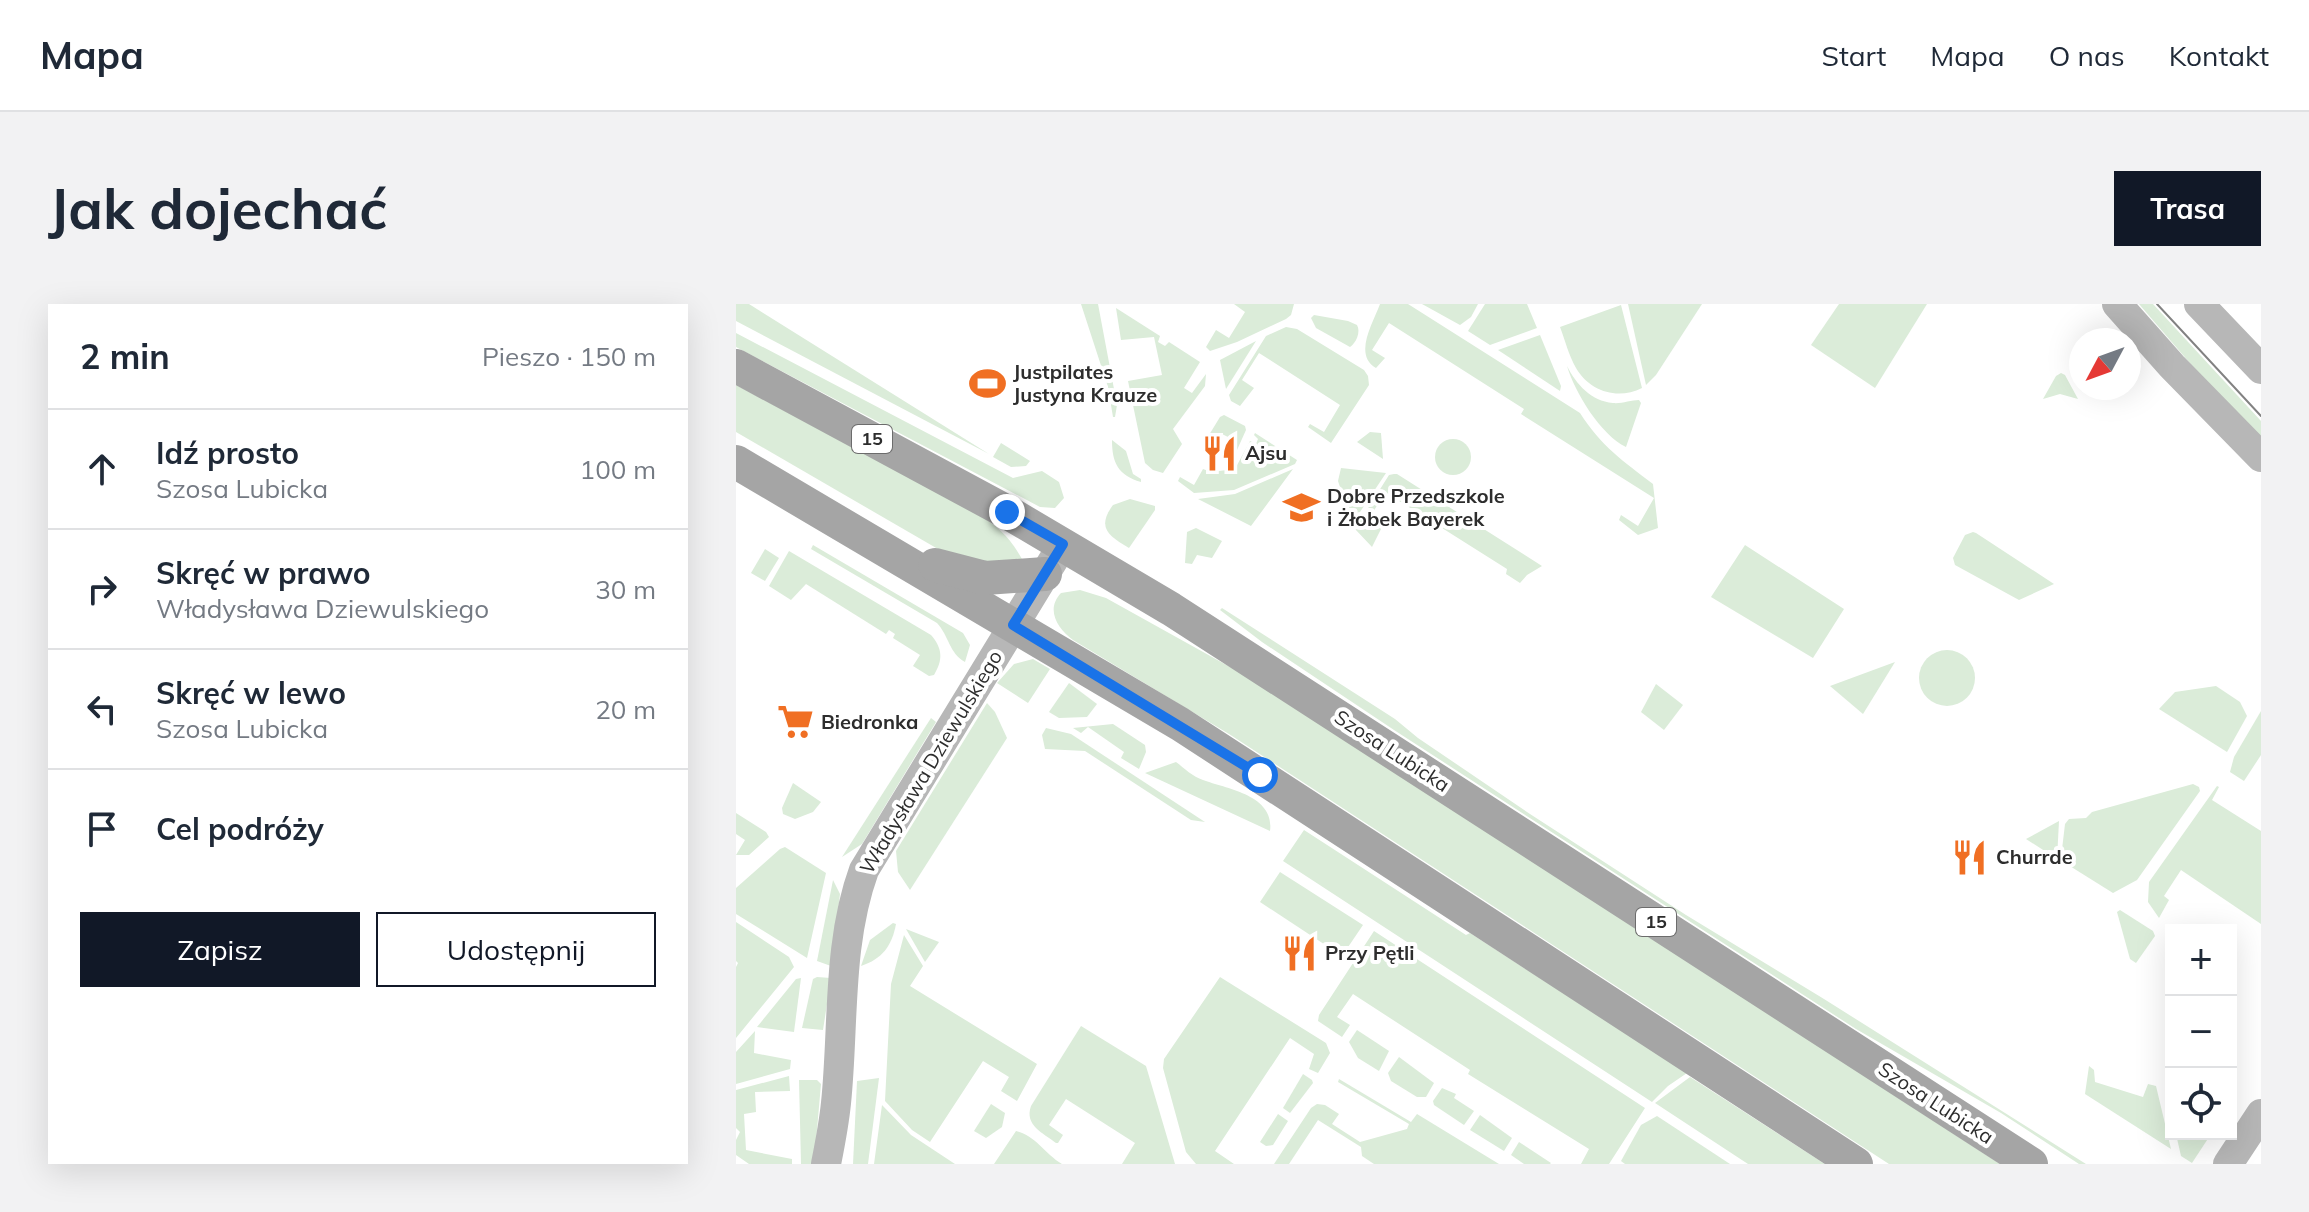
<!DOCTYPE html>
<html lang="pl">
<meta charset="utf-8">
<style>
:root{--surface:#fff;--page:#f2f2f3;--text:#1f2937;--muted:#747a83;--line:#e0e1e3;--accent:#111827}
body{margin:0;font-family:Mulish,sans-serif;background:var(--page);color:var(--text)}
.controls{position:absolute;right:24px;bottom:24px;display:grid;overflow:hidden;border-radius:0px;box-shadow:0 8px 32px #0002}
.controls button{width:72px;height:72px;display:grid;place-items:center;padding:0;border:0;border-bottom:2px solid var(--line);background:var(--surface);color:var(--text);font:40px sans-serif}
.compass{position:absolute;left:1333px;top:24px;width:72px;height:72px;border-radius:50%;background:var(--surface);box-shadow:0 8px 32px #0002;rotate:229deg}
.stop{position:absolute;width:24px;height:24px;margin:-18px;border:6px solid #1a73e8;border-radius:50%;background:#fff}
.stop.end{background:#1a73e8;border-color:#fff;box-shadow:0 2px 8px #0008}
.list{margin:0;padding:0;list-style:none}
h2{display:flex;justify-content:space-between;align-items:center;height:104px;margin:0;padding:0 32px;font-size:34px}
h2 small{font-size:26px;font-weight:400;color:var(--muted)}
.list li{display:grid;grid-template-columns:52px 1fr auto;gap:24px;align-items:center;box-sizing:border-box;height:120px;padding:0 32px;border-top:2px solid var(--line)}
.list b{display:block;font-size:30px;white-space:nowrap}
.list p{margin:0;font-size:26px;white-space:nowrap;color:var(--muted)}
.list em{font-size:26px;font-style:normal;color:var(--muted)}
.actions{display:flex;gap:16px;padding:24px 32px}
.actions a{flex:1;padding:18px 0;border:2px solid var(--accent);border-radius:0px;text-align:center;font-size:28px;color:var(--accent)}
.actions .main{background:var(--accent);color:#fff}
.icon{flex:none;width:44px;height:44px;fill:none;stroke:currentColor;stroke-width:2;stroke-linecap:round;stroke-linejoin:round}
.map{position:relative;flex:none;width:1525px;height:860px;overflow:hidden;border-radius:0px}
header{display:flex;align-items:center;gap:48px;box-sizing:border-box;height:112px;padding:0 40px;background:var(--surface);border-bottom:2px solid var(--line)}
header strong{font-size:38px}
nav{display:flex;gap:44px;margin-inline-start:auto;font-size:28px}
.intro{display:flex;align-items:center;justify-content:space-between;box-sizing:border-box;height:192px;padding:0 48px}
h1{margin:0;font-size:56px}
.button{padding:20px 36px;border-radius:0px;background:var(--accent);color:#fff;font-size:28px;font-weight:700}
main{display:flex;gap:48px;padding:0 48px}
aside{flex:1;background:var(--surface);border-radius:0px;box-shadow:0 8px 32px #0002}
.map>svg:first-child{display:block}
.green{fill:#dbecd9}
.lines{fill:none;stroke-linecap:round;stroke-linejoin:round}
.secondary{stroke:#b7b7b7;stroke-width:30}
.primary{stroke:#a5a5a5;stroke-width:34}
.tram{stroke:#828282;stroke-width:2}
.route{stroke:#1a73e8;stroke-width:10}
.labels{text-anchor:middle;stroke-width:8;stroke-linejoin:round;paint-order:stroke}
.shield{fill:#fff;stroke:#6c6c6c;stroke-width:2}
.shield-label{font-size:18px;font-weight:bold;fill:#2d2d2d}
.poi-label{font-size:20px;font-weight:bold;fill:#2d2d2d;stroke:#fff;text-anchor:start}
.street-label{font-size:20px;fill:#2d2d2d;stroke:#fff}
</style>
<header>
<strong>Mapa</strong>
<nav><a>Start</a><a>Mapa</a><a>O nas</a><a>Kontakt</a></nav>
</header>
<div class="intro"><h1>Jak dojechać</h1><a class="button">Trasa</a></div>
<main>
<aside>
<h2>2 min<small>Pieszo · 150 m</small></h2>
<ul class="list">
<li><svg class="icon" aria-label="ahead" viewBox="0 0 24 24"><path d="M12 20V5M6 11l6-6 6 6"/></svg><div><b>Idź prosto</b><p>Szosa Lubicka</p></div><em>100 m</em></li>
<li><svg class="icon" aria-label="right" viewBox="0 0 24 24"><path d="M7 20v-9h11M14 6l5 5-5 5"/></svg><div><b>Skręć w prawo</b><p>Władysława Dziewulskiego</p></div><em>30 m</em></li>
<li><svg class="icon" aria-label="left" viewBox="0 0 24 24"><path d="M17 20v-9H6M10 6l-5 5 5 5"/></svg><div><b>Skręć w lewo</b><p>Szosa Lubicka</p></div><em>20 m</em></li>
<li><svg class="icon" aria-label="arrive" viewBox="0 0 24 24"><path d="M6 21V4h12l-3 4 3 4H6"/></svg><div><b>Cel podróży</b></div></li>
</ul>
<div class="actions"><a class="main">Zapisz</a><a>Udostępnij</a></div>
</aside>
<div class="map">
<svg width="1525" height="860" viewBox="0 0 1525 860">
<rect width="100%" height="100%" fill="#fff"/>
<g class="green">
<polygon points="0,0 13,0 253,150 0,17"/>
<polygon points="345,0 362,0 381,101 379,113 377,113 372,83"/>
<polygon points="498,0 558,0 555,11 550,15 501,38 474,47 470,43 480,26 493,34 509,8"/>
<path d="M644 0H672L844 109C865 142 887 157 917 180L922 224 902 231 883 216 885 211 902 222 918 194 785 110 788 105 653 19 636 46 649 54 640 64C617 51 637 19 644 0Z"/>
<polygon points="686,0 742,0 735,13 724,21"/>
<polygon points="749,0 791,0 801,24 754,41 732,27"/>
<polygon points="892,0 966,0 920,71 910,81"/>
<polygon points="1103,0 1191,0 1139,84 1075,41"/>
<polygon points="1403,0 1417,0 1525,117 1525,133 1459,65"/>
<path d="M885 1 906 84C882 96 854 88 840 64 833 52 829 36 824 23Z"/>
<polygon points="380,4 424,32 422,38 429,42 433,38 464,58 448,84 456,89 470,70 469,82 437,125 446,140 427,169 417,166 409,159 392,77 426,71 418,33 385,36"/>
<path d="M578 11 612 17 621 21C625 28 620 39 614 43L580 24 575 14Z"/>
<polygon points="550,23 561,25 628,66 632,72 633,81 595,139 572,123 574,120 588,128 604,101 523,49 506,76 518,84 504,102 495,97 493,91 530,32"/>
<polygon points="0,29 277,174 306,167 323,178 328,194 319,204 304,203 0,43"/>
<polygon points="804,31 825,82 824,87 762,46"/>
<polygon points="520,37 490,85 484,56"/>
<path d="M831 62C840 80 855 97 877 99 885 100 895 96 903 96L905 99 890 143C865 131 839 89 831 62Z"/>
<polygon points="1325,69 1329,71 1342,95 1324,90 1307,95 1320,72"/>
<path d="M0 81 242 210C263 223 274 234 286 255L233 263 0 128Z"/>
<polygon points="488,111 509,122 510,126 501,146 498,136 486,130 473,131 484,113"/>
<polygon points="634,128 645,129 647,155 621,138"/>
<polygon points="519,129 561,156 559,160 498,186 458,189 442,177 444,173 458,181 467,165 475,168 499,165 514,137 520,140 522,135 518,131"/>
<circle cx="717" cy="153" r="18"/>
<path d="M376 136 390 147 397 170 405 175V178C382 171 376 159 376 136Z"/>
<polygon points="265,139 294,157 290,162 275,163 257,153"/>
<polygon points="605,164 650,169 616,220 602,177"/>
<polygon points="557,165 515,222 462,195 499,190"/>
<polygon points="658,170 661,170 806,262 791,271 784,279 770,270 771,265 649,188 633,215 646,223 636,243 619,225 653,171"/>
<path d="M394 195 419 202V206L393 244C373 232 360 224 377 201Z"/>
<polygon points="460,224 486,237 476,254 461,251 456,260 449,259 451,228"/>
<polygon points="1237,228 1240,229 1318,280 1283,296 1219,261 1217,254 1229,231"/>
<path d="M77 241 227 329 234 341 229 358C213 349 213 332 201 319L75 245Z"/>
<polygon points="1009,241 1108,305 1077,354 975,293"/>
<polygon points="29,245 43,254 29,277 15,269"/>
<path d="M53 247 195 331C207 345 207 356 198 371L193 372 177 362 184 351 157 334 159 330 153 326 150 330 70 280 55 296 33 282Z"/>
<path d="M344 286 370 294 530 383 1264 860H1153L493 430 337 336C322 325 309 306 325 289Z"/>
<polygon points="486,304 659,415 682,434 794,510 950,611 1088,695 1350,860 1343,860 1265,809 1120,725 658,426 526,338 484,306"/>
<circle cx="1211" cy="374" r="28"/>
<polygon points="297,355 314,365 292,399 261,379 278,360"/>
<polygon points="1159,358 1127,410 1094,382"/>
<polygon points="333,379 361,400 351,413 323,414 313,408"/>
<polygon points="920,380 947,401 928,426 905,408"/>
<polygon points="1480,382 1504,398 1511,412 1491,448 1423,405 1439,388"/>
<polygon points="251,399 259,408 271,434 174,586 162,568 160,547"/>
<polygon points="1525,407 1525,451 1508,477 1494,468 1498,453"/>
<polygon points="195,414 200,418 126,540 106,553"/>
<polygon points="377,420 409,441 410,448 403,465 385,454 388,448 352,423 345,429 337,424"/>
<polygon points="310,424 335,430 469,518 455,516 349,447 309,445 306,431"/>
<path d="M440 458C448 464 457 473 467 476 491 485 539 491 534 527L409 469Z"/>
<polygon points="57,479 85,498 77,508 59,515 47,510 46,504"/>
<polygon points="1457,480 1463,483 1464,487 1401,576 1377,589 1329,559 1325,554 1329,520 1333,515 1350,514 1356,508"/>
<polygon points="1481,482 1483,483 1476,496 1525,527 1525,620 1445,566 1428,592 1433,596 1423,614 1412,598 1413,578"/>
<polygon points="0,509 30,528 33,533 13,551 0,551 9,536 0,530"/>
<polygon points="1323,517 1321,555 1290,535"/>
<polygon points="568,526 730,631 734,629 951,769 932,782 916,798 547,557"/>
<polygon points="49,543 90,569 71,654 0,610 0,584 44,545"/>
<polygon points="544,568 627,621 606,652 524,598"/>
<polygon points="97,576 104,590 95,662 81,657"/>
<polygon points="1384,606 1417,627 1419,632 1400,659 1394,655 1381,608"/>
<polygon points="0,618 53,653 58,663 0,734 0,663 2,659 0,657"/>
<path d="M157 619 160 620C156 642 146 655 125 662L134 636Z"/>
<polygon points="170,625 203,638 189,658"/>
<polygon points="638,627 909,804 873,860 845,860 853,845 732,770 734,766 617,690 601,713 614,721 606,733 582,717 583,711"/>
<polygon points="168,631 187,662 174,682 301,760 281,797 265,787 273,773 247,757 194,838 176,826 149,797 155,680"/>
<polygon points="81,673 95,674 87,726 66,724 77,675"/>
<polygon points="484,673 590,739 594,749 582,769 573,765 578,750 554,734 479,847 498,860 460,860 450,848 427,764 428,755"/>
<polygon points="65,674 58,728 21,723 60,675"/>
<path d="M345 722 410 762 439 860H386L399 839 330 795 313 821 327 831 322 839H320C307 829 288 821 295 802Z"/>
<polygon points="621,726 653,747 643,767 622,754 613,738"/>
<polygon points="19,727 18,749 55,756 54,765 0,780 0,748"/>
<polygon points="663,753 698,779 690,793 681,793 655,777 652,769"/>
<polygon points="1353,762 1358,766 1359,778 1407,793 1412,780 1420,782 1435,845 1349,790"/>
<polygon points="567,770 576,776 577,779 554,809 547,804"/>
<polygon points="53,772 54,787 19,788 20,808 8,810 10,846 56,855 56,860 13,860 0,851 0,836 4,828 0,824 0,786"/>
<polygon points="954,773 1089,860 1012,860 919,799"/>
<polygon points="143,774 132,860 117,860 121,777"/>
<polygon points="603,775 675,818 681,810 763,860 638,860 626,852 625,843 582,816 553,860 538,860 575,804 581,800 589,801 603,810 596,820 624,838 671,825 673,820 602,778"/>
<polygon points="63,776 81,776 85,780 78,860 65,860"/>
<polygon points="706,784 720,790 718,794 738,807 728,821 698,801 697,797"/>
<polygon points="255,800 269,809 266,823 250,834 238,827"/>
<polygon points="146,801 175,831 219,860 138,860"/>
<polygon points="542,810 552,817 537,841 530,842 524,838"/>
<polygon points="744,811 776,834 768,847 734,826"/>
<polygon points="921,812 994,860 889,860 885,857 905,821"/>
<path d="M280 827C299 831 309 850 326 860H258Z"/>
<polygon points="1440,830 1475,830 1456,859 1445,852"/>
<polygon points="783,838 815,859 814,860 788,860 775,851"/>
</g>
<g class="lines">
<g class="secondary">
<polyline points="1381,0 1436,62 1525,153"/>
<polyline points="1463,0 1525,65"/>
<path d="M90 860C94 840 98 819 100 799 108 722 101 640 128 566L318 255"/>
<polyline points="1492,860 1525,810"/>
</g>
<g class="primary">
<polyline points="0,62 271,208 435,305 1295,860"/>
<polyline points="0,158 444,420 1120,860"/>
<polyline points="199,261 249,274 309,270"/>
</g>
<polyline class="tram" points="1421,0 1525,112"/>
</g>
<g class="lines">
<polyline class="route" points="271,208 327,240 277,321 524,471"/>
</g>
<defs>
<symbol id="stadium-bare" viewBox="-9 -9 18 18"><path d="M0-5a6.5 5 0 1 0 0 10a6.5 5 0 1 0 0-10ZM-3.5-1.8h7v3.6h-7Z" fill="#f06f23" stroke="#fff" stroke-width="2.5" paint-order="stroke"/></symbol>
<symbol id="restaurant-bare" viewBox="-9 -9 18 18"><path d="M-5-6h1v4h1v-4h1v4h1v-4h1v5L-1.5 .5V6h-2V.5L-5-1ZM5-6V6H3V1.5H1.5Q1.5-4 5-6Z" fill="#f06f23" stroke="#fff" stroke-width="2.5" paint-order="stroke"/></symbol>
<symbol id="school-bare" viewBox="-9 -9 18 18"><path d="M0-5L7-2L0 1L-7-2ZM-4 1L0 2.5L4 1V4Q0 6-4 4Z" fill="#f06f23" stroke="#fff" stroke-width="2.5" paint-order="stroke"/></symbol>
<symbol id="supermarket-bare" viewBox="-9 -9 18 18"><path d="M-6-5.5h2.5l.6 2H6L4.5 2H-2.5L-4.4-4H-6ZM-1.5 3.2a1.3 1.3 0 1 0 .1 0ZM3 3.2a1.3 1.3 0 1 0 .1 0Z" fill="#f06f23" stroke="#fff" stroke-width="2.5" paint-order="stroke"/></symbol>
</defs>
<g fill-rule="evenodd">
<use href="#stadium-bare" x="226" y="54" width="51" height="51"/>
<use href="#restaurant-bare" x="458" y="124" width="51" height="51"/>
<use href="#school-bare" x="540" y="178" width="51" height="51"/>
<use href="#supermarket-bare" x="34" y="392" width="51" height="51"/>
<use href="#restaurant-bare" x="1208" y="528" width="51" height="51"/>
<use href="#restaurant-bare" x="538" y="624" width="51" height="51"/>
</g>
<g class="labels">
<g class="shield">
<rect x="116" y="121" width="40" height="28" rx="6"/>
<rect x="900" y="604" width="40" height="28" rx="6"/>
</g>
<g class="shield-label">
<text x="136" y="141">15</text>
<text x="920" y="624">15</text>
</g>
<g class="poi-label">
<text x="277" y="75">Justpilates<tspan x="277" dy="23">Justyna Krauze</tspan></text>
<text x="509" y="156">Ajsu</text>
<text x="591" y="199">Dobre Przedszkole<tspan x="591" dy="23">i Żłobek Bayerek</tspan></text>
<text x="85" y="425">Biedronka</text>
<text x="1260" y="560">Churrde</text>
<text x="589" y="656">Przy Pętli</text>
</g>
<g class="street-label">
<text transform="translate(656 447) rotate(33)" y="7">Szosa Lubicka</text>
<text transform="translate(195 458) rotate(-59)" y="7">Władysława Dziewulskiego</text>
<text transform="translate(1200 799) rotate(33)" y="7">Szosa Lubicka</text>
</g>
</g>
</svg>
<div class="controls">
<button>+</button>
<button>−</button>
<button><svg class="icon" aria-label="locate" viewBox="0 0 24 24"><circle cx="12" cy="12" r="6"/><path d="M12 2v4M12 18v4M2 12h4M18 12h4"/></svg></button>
</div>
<svg class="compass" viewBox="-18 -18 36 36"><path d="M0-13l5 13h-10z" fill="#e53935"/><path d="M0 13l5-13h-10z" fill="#747a83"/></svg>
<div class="stop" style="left:524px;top:471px"></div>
<div class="stop end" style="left:271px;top:208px"></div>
</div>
</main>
